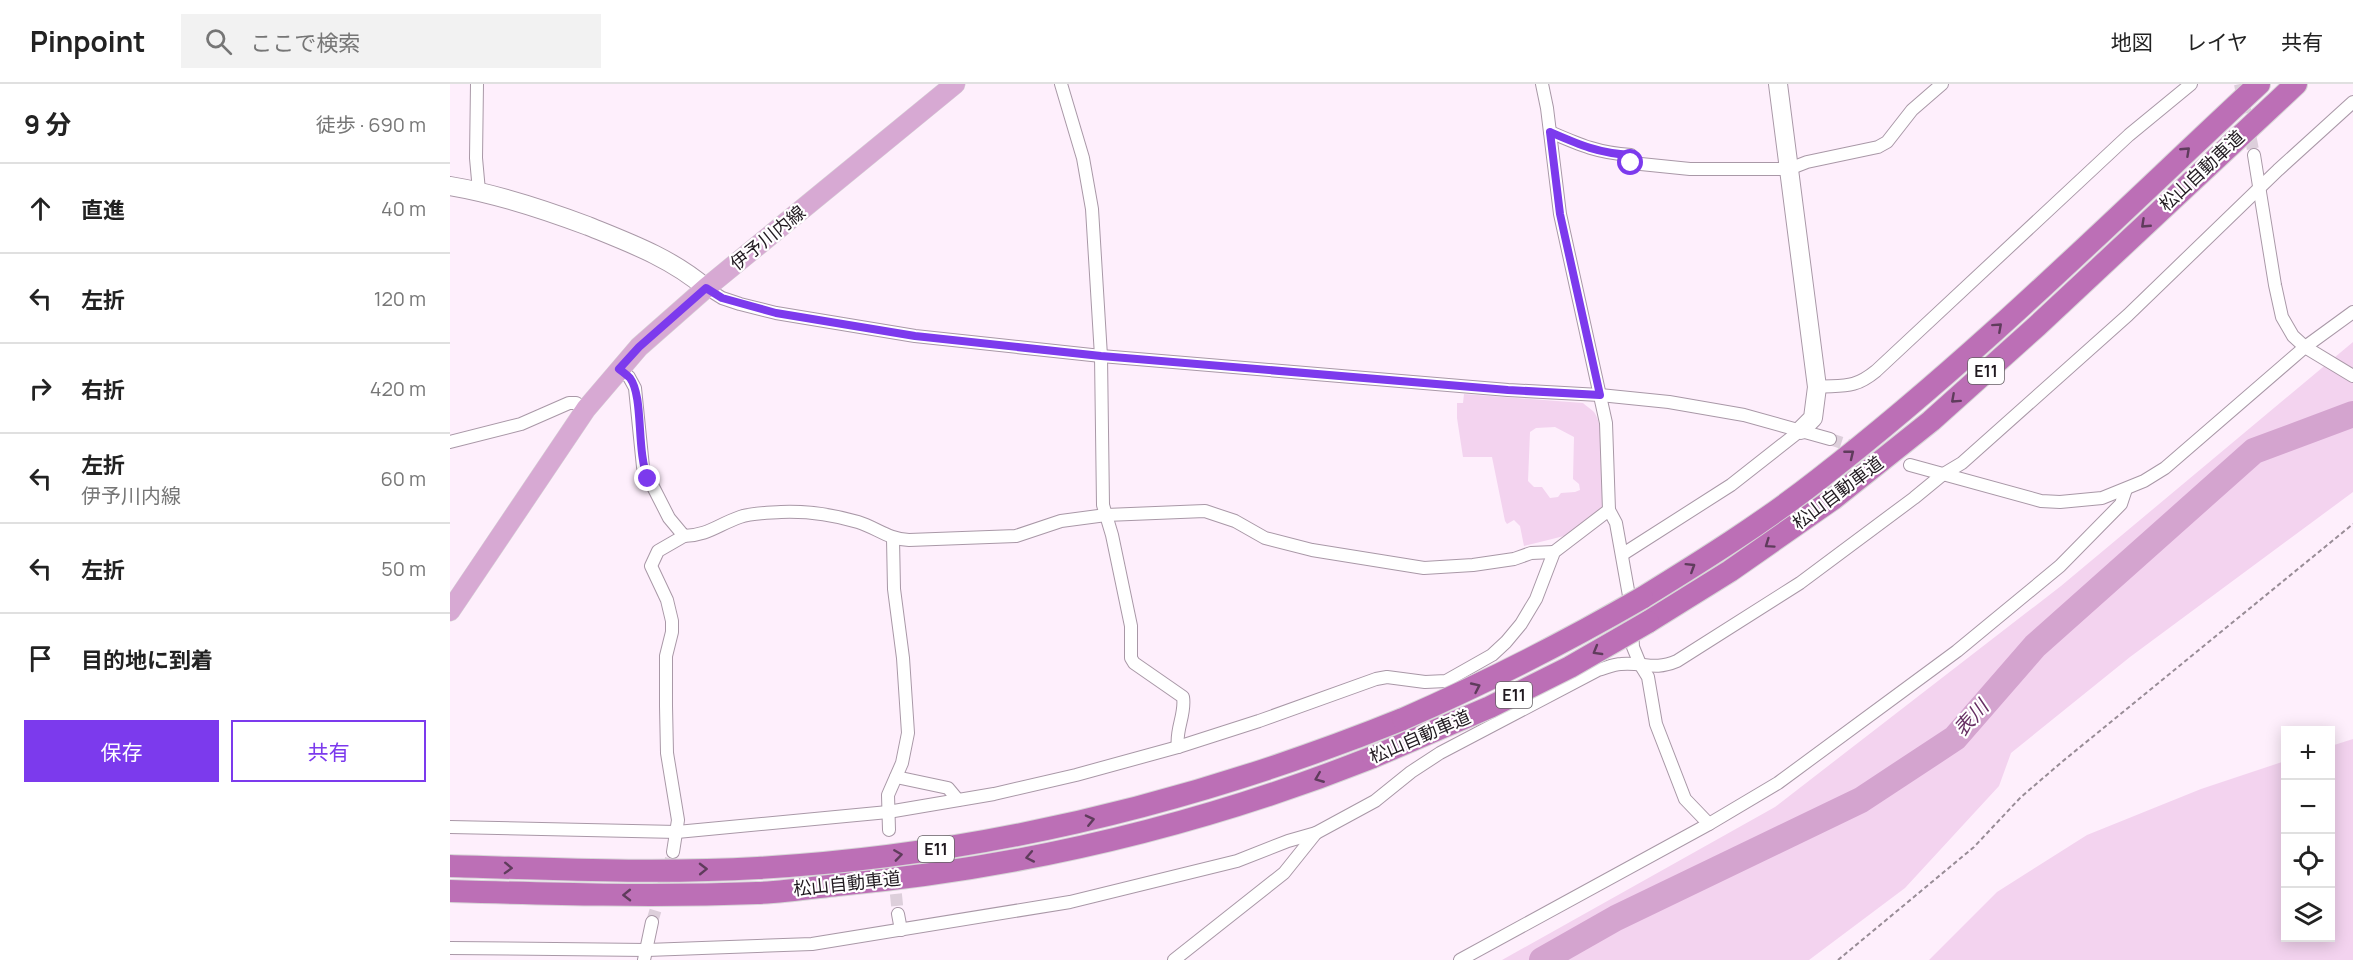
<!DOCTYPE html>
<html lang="ja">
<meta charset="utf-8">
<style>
:root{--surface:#fff;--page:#f2f2f2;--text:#222;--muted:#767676;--line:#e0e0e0;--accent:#7c3aed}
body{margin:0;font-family:Manrope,"Noto Sans JP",sans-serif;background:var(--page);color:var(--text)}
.controls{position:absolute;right:18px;bottom:18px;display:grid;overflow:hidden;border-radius:0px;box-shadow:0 3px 15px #0003}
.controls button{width:54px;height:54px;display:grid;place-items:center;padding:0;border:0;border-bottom:2px solid var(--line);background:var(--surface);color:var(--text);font:30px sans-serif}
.stop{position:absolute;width:18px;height:18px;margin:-14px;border:4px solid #7c3aed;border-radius:50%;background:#fff}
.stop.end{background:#7c3aed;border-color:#fff;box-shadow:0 2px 6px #0008}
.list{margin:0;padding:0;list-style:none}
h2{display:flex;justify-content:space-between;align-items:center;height:78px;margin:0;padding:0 24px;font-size:26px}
h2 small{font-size:20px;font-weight:400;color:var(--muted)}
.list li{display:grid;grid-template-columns:39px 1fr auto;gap:18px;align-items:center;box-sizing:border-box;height:90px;padding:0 24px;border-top:2px solid var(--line)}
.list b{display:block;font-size:22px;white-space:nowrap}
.list p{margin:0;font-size:20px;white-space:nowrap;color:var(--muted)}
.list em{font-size:20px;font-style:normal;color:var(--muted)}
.actions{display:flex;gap:12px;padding:18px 24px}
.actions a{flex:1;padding:14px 0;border:2px solid var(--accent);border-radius:0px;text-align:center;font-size:21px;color:var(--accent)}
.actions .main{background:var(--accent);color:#fff}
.icon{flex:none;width:33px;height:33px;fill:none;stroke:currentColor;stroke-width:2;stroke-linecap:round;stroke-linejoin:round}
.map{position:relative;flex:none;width:1903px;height:876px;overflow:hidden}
header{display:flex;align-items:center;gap:36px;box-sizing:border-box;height:84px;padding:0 30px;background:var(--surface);border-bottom:2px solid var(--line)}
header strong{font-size:28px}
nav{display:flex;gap:33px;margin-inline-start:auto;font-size:21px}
.search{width:420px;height:54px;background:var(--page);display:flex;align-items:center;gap:15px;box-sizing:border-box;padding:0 21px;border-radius:0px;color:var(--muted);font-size:22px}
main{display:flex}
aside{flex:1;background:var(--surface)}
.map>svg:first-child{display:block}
.green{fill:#f3d3ef;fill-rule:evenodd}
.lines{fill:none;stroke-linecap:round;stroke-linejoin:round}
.river{stroke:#d4a4cf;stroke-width:26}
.street-tunnel{stroke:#ddcfdb;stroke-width:12;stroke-dasharray:12 6;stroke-linecap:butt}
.street-casing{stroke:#a998a7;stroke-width:14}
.secondary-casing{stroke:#a998a7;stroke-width:20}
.primary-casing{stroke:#d7d6d7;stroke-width:21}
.highway-casing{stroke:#d7d6d7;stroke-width:24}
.path{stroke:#988c96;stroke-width:2;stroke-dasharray:4.5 3;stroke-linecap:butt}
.street{stroke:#fff;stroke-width:12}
.secondary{stroke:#fff;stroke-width:18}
.primary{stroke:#d7a9d3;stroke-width:20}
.highway{stroke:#bc6fb6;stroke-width:22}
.highway-bridge-casing{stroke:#d7d6d7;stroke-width:24;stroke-linecap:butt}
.highway-bridge{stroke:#bc6fb6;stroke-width:22}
.oneway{stroke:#5f3c5c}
.route{stroke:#7c3aed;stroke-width:8}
.labels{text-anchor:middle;stroke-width:4.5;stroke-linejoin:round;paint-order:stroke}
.shield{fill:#fff;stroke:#645f63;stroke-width:1.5}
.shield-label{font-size:16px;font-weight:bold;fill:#211a20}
.street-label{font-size:18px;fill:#211a20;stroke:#fff}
.water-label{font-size:20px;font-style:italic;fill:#672f63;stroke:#fff}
</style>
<header>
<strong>Pinpoint</strong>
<div class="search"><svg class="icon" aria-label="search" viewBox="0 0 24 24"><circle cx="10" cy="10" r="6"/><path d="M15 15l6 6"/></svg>ここで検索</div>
<nav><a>地図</a><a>レイヤ</a><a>共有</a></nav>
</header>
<main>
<aside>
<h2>9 分<small>徒歩 · 690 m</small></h2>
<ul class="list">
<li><svg class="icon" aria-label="ahead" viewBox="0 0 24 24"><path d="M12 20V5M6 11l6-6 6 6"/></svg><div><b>直進</b></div><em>40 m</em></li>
<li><svg class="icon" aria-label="left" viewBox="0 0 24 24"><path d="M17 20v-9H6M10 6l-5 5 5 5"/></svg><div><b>左折</b></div><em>120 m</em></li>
<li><svg class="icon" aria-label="right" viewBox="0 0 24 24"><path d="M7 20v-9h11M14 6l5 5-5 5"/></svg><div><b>右折</b></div><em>420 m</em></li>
<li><svg class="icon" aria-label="left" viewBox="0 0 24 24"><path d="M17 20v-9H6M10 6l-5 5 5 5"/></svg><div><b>左折</b><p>伊予川内線</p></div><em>60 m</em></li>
<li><svg class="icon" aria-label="left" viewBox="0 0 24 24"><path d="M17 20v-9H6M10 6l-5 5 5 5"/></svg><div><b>左折</b></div><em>50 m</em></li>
<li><svg class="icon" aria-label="arrive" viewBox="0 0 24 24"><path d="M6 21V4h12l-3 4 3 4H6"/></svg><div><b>目的地に到着</b></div></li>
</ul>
<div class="actions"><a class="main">保存</a><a>共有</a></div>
</aside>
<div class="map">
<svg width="1903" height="876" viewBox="0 0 1903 876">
<rect width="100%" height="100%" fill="#feeffc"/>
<g class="green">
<polygon points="1903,258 1903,408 1680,573 1561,669 1549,702 1455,804 1359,876 1052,876 1325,723 1611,502"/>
<path d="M1014 310 1133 319C1136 322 1141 325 1144 328 1156 344 1153 403 1153 424L1114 452 1074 462 1070 442 1064 436 1057 440 1055 437 1042 373H1013L1007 334V319H1013ZM1105 343 1124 353 1123 395 1129 400 1130 406 1125 408 1111 409 1108 413 1100 414 1092 403H1084L1078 397 1080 348 1086 344Z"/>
<polygon points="1903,655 1903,876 1479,876 1547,808 1637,751 1751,705 1835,677 1836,854 1880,854 1881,662"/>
</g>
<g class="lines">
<polyline class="river" points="1092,876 1166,834 1411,716 1505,654 1585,562 1804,367 1903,330"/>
<g class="street-tunnel">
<polyline points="1790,0 1804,71"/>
<polyline points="1380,355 1411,365"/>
<polyline points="444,792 448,830"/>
<polyline points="202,838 223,768"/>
</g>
<defs>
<g id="street">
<polyline points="27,0 26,74 29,107"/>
<path d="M611 0 633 74 642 125 651 272 653 421 662 451 681 542V574L684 579 733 613C736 630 725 646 728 663"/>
<polyline points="1092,0 1097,24 1110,130 1156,339 1159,426 1166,439 1181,523"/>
<path d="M1100 48C1130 61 1148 69 1181 71V79L1240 85H1339L1357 78 1428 63 1437 58 1462 26 1492 0"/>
<polyline points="1804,71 1825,201 1832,233 1843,252 1855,263 1903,292"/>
<polyline points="256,204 272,214 290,220 326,229 465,252 651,272 1058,306 1150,311 1219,318 1294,331 1380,355"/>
<path d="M169 285 179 293 185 304 193 383 219 434 234 452C259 451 267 441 290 433 301 429 318 429 331 428 356 427 384 431 408 438 427 444 438 455 459 456L566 452 611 437 656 431 755 427 785 437 815 454 862 466 974 484 1023 481 1064 475 1081 469 1104 468"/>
<path d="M1367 303C1394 301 1404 305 1426 287L1679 51 1741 0"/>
<polyline points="0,358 71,340 119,319 126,319 136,325"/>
<polyline points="1460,381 1591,417 1610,418 1652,414 1694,397 1715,384 1855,263 1903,228"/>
<polyline points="1173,470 1281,401 1351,346"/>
<polyline points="1182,543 1183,563 1190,580 1198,593 1206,640 1235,715 1259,740"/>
<polyline points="446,693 498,704 508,716"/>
<polyline points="0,743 227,748 438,728 544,710 626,691 728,663 809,637 926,595 937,593 975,598 996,597 1042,571 1056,558 1071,540 1086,515 1104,468 1159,426"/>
<polyline points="439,746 438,711 452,679 458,649 453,574 444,505 443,455"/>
<polyline points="223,768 228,736 217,669 216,622 216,572 222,548 222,537 217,516 201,482 208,467 234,452"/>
<polyline points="448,830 451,846"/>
<path d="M0 864 197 866 362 860 620 818 787 777 838 757 866 749 925 717 961 688 990 669 1148 586C1156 584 1164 580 1171 580 1195 578 1203 587 1227 577L1350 499 1464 414 1492 391 1512 379 1678 231 1828 86 1903 18"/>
<polyline points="194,876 202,838"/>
<polyline points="724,876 834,789 866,749"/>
<polyline points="1010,876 1259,740 1328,699 1507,567 1610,482 1671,420 1676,405"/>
</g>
<g id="secondary">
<polyline points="1328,0 1367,303 1363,334 1351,346"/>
<path d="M0 102C48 110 93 125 138 142 180 159 221 174 256 204"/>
</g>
<polyline id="primary" points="0,527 136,325 189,263 256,204 505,0"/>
<g id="highway">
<path d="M1192 514C1252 477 1313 439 1369 395 1525 274 1665 134 1809 0"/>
<polyline points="1198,538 1280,487 1383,415 1481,337 1587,242 1846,0"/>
<path d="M0 782C103 785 205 790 308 784 533 771 745 719 953 635"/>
<path d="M0 807C102 810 205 813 307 809 334 808 361 804 387 801 571 784 752 741 923 673"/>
</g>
</defs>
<use href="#street" class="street-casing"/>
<use href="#secondary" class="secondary-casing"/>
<use href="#primary" class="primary-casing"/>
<use href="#highway" class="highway-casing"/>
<polyline class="path" points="1388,876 1524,763 1571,713 1613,677 1903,440"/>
<use href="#street" class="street"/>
<use href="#secondary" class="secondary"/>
<use href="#primary" class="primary"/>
<use href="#highway" class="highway"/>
<defs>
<g id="highway-bridge">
<path d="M953 635C1035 599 1114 559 1192 514"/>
<polyline points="923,673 1040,623 1120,583 1198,538"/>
</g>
</defs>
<use href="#highway-bridge" class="highway-bridge-casing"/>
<use href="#highway-bridge" class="highway-bridge"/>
</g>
<defs><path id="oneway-chevron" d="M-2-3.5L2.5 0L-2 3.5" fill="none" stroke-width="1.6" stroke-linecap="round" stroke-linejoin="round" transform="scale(1.5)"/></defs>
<g class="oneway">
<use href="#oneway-chevron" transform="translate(1736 67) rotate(-43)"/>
<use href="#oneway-chevron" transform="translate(1695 140) rotate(137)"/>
<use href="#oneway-chevron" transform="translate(1548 243) rotate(-42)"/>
<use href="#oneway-chevron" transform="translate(1505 315) rotate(138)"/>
<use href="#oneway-chevron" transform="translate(1400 370) rotate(-39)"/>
<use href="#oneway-chevron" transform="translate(1319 460) rotate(145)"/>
<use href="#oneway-chevron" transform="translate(1241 483) rotate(-32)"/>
<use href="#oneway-chevron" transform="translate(1147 567) rotate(150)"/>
<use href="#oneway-chevron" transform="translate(1026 603) rotate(-25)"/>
<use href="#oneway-chevron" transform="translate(869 694) rotate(158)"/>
<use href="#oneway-chevron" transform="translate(640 736) rotate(-13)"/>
<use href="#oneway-chevron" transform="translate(448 771) rotate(-8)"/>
<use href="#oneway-chevron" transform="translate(580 773) rotate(169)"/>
<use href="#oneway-chevron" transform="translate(58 784) rotate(2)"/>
<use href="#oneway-chevron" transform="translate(253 785) rotate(-1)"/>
<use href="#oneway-chevron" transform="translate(177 811) rotate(179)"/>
</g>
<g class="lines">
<path class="route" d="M198 395C186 367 194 313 180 294 177 291 173 288 169 285L189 263 256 204 272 214 326 229 465 252 651 272 1058 306 1150 311 1110 130 1100 48C1130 61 1148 69 1181 71V79"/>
</g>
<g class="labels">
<g class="shield">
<rect x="1518" y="274" width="36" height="26" rx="4.5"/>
<rect x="1046" y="598" width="36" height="26" rx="4.5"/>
<rect x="468" y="752" width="36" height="26" rx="4.5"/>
</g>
<g class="shield-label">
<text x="1536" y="293">E11</text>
<text x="1064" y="617">E11</text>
<text x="486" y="771">E11</text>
</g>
<g class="street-label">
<text transform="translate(1752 87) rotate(-43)" y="6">松山自動車道</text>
<text transform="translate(318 154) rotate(-39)" y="6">伊予川内線</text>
<text transform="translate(1388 409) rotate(-37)" y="6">松山自動車道</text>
<text transform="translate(970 653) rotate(-23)" y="6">松山自動車道</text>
<text transform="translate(397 800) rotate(-6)" y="6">松山自動車道</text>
</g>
<g class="water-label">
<text transform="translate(1521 634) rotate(-48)" y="7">表川</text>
</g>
</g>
</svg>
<div class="controls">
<button>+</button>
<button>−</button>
<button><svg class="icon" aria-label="locate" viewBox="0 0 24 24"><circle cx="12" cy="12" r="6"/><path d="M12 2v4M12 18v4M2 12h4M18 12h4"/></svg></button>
<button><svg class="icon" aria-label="layers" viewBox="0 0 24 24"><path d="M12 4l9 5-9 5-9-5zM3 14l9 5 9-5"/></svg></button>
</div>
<div class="stop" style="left:1181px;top:79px"></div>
<div class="stop end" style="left:198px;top:395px"></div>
</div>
</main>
